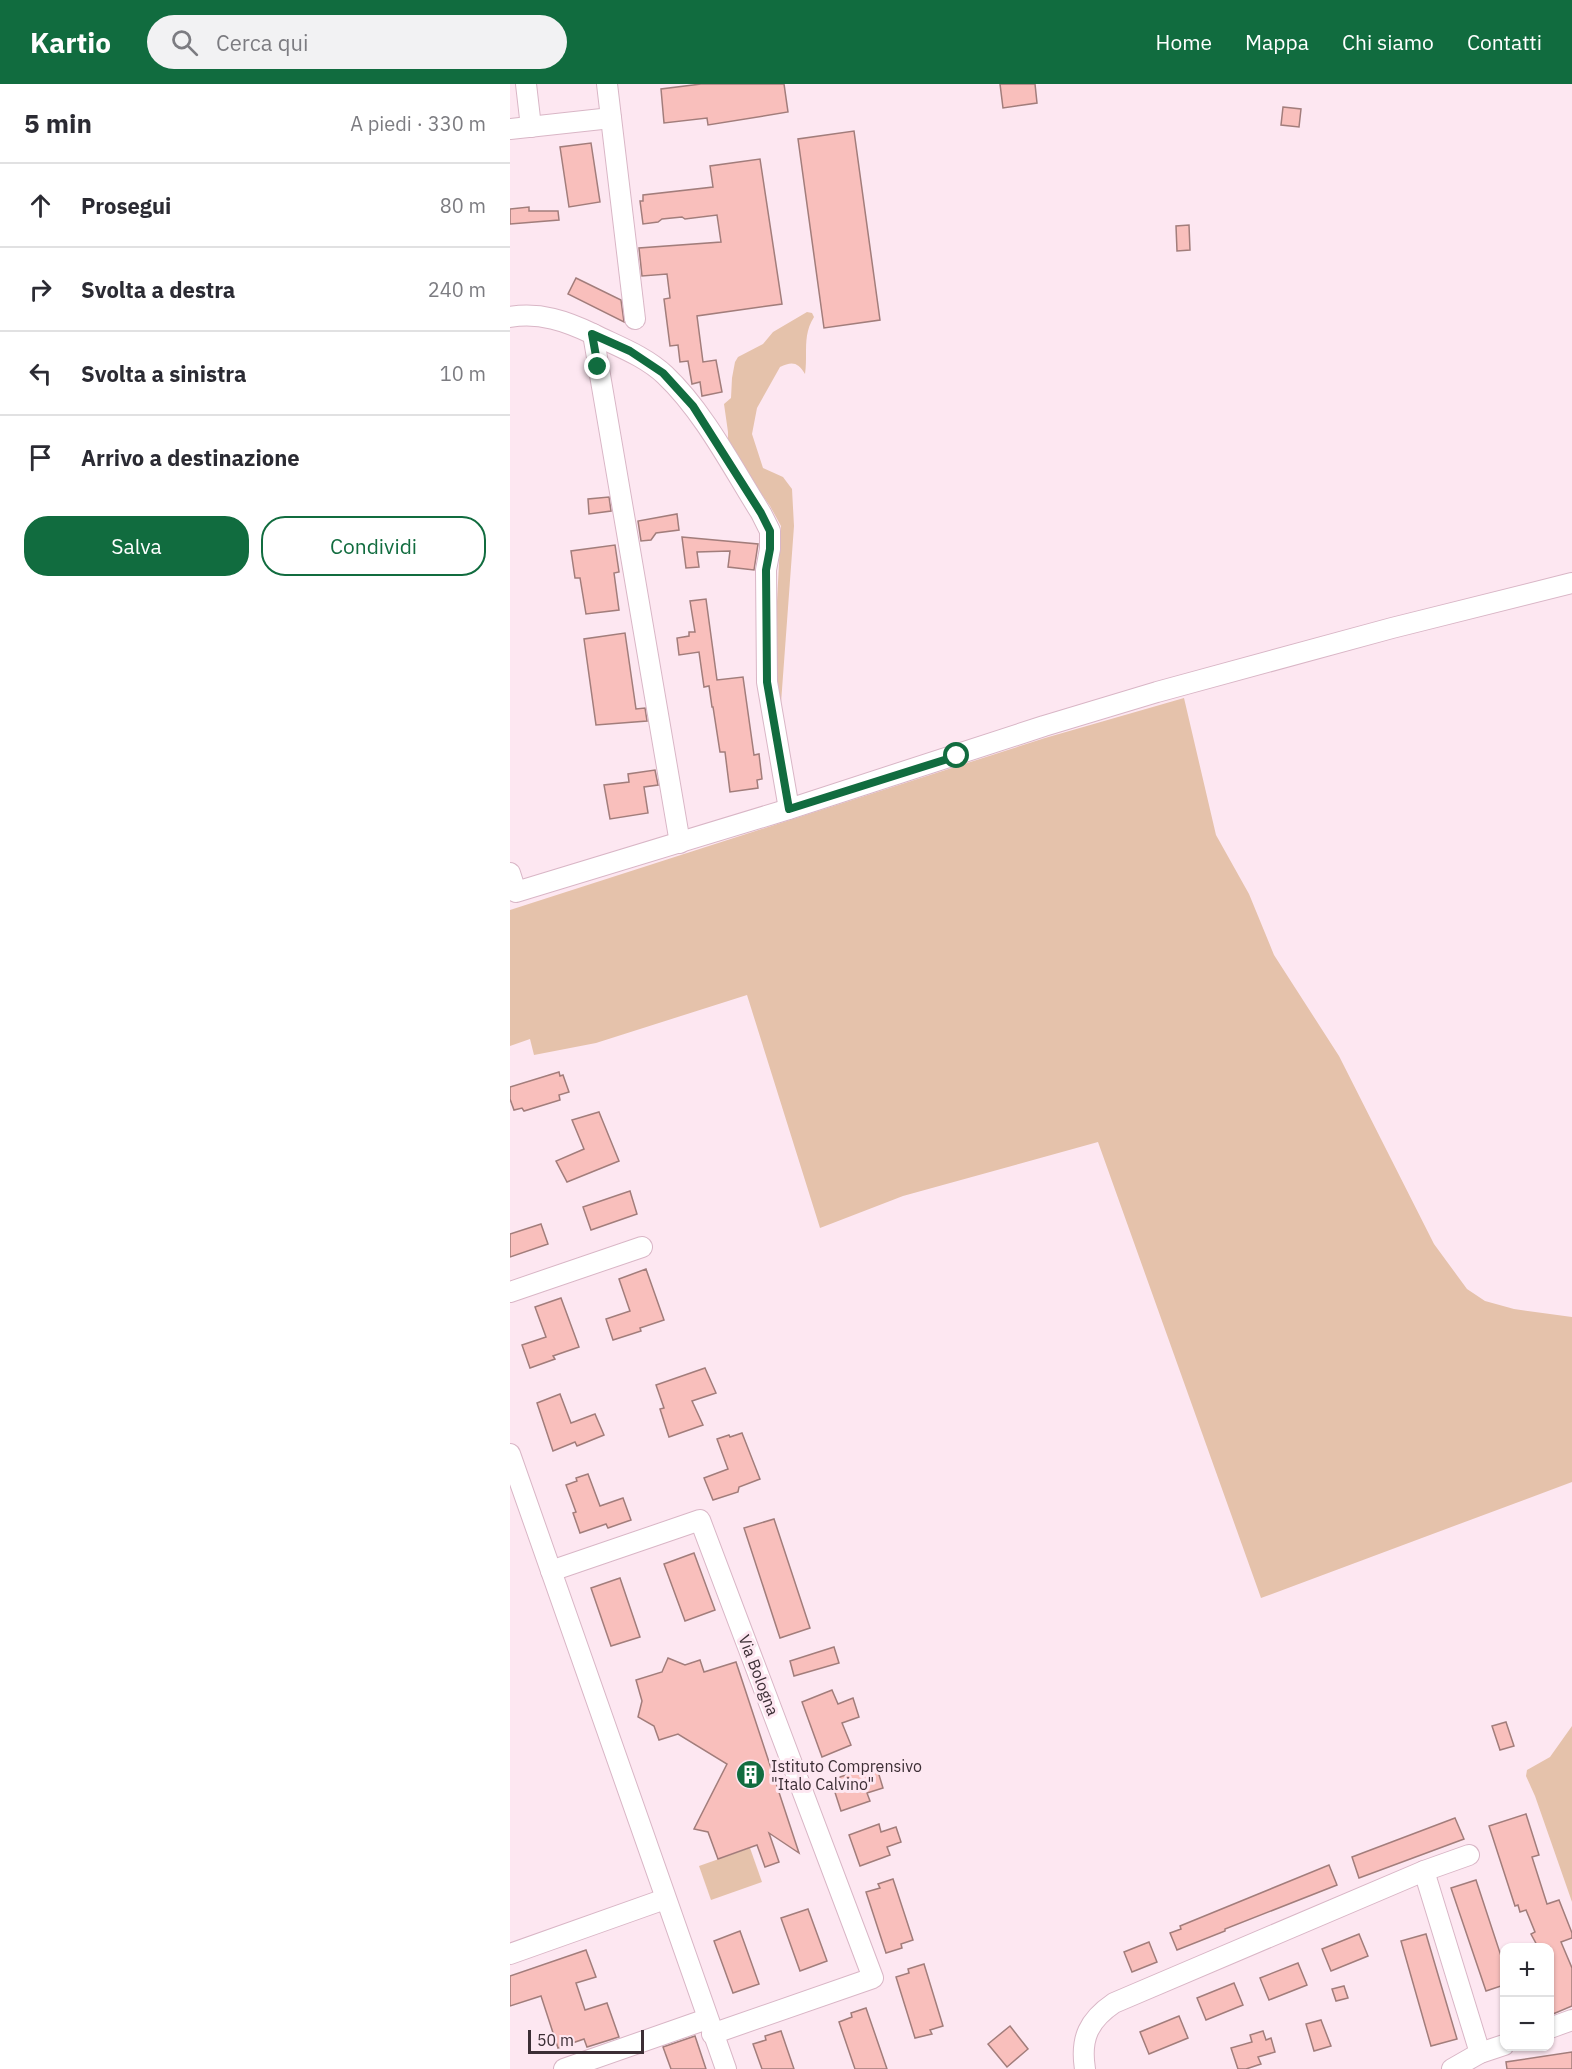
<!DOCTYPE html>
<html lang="it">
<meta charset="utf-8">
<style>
:root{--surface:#fff;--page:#f2f2f3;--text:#2b2b33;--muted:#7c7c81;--line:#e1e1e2;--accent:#116c3f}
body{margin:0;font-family:"IBM Plex Sans",sans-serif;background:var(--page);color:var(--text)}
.controls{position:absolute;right:18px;bottom:18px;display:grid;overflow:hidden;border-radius:12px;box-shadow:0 2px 4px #0004}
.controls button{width:54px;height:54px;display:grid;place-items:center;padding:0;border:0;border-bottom:2px solid var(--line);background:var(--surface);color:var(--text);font:30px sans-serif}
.scale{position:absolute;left:18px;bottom:15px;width:116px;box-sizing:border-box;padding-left:6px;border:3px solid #3c2e35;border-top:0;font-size:16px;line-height:21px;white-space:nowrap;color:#3c2e35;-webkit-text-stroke:4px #fde7f1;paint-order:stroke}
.stop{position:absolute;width:18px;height:18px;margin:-14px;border:4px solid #116c3f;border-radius:50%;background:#fff}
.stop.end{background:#116c3f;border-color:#fff;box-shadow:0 2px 6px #0008}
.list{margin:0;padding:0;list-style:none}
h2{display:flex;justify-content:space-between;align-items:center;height:78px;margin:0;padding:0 24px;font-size:26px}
h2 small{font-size:20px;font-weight:400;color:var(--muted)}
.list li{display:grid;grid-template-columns:39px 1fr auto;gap:18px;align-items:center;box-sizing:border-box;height:84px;padding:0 24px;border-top:2px solid var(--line)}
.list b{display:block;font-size:22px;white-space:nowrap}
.list em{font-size:20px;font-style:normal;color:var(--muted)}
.actions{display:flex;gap:12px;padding:18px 24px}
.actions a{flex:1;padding:14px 0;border:2px solid var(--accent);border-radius:24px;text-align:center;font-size:21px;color:var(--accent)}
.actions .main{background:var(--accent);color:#fff}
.icon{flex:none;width:33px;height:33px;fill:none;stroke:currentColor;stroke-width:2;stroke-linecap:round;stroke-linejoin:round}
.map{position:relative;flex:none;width:1062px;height:1985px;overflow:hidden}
header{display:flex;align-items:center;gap:36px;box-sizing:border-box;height:84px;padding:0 30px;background:var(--accent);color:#fff}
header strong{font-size:28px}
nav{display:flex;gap:33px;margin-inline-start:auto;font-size:21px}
.search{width:420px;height:54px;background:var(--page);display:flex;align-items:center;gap:15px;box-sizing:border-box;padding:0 21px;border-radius:33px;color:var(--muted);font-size:22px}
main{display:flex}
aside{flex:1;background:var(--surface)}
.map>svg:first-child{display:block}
.green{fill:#e5c2ab}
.building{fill:#f9bfbc;stroke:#a27d7b;stroke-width:1.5}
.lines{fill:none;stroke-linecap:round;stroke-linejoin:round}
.minor-casing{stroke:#d9b6c6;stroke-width:22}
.minor{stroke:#fff;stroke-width:20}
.route{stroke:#116c3f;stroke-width:8}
.labels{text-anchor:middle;stroke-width:6;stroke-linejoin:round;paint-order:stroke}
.street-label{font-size:16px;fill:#3c2e35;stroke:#fde7f1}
.poi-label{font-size:16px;fill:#3c2e35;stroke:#fde7f1;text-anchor:start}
</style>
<header>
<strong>Kartio</strong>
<div class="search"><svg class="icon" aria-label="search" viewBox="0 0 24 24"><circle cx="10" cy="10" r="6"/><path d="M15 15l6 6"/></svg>Cerca qui</div>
<nav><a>Home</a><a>Mappa</a><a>Chi siamo</a><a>Contatti</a></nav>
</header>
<main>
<aside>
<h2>5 min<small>A piedi · 330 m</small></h2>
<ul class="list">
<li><svg class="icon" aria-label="ahead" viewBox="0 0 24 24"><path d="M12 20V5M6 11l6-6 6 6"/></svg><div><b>Prosegui</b></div><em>80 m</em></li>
<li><svg class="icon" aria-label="right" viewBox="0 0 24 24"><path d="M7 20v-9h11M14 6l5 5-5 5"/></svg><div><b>Svolta a destra</b></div><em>240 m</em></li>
<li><svg class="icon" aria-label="left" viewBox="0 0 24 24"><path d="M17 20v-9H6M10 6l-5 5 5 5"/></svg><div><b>Svolta a sinistra</b></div><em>10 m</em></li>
<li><svg class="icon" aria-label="arrive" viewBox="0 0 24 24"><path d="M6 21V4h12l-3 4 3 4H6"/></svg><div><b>Arrivo a destinazione</b></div></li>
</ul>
<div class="actions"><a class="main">Salva</a><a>Condividi</a></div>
</aside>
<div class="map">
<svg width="1062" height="1985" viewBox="0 0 1062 1985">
<rect width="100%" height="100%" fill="#fde7f1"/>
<g class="green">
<path d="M297 228 302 229 304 233C292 252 298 269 295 290 288 278 282 277 270 283L247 324 242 350 253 384 273 393 282 405 284 442 271 619 267 618 264 574 271 442 260 422 218 363V348L214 320 221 314 222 294 225 278 228 273 253 260 263 248Z"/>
<polygon points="674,614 706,751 739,810 764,871 829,972 924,1160 957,1205 975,1217 1004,1225 1062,1233 1062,1398 751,1514 588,1058 393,1112 310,1144 237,911 86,959 24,971 20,955 0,962 0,826 535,654"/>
<polygon points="1062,1642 1062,1818 1025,1712 1016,1692 1017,1686 1040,1673"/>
<polygon points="240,1764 252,1798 201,1816 189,1782"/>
</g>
<g class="building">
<polygon points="191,0 274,0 278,28 198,41 197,34 154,39 151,5"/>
<polygon points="490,0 525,0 527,19 493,24"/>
<polygon points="773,23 791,25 789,43 771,41"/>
<polygon points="344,47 370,236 314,244 288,55"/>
<polygon points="81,59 90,118 59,123 50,63"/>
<polygon points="250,75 272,220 187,232 193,278 206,276 212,308 192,312 190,298 182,300 178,277 170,278 168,261 160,262 154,215 160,214 157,190 132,192 129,164 211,158 207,131 175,135 172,133 152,135 148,138 133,140 130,117 133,117 133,111 203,103 200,82"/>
<polygon points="19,123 19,127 48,127 49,136 0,140 0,125"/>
<polygon points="679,141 680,166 667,167 666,142"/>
<polygon points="66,194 111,216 114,238 58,210"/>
<polygon points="99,413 101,427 79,430 78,415"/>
<polygon points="167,430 169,446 146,449 141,456 131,457 128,437"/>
<polygon points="172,453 248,460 244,486 218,483 220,467 187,468 189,483 176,484"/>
<polygon points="105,461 109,488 104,489 109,526 76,530 70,494 65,494 61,467"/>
<polygon points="196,515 207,596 233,593 244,671 249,670 252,695 247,696 248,704 220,708 215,668 210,668 203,623 202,623 199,602 194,603 189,568 169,571 167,554 179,552 179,548 185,548 180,517"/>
<polygon points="115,549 126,625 135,624 137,637 86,641 74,555"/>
<polygon points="145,686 148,701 134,703 138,729 100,735 94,701 119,698 118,690"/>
<polygon points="49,988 50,992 53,991 59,1008 49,1011 50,1016 14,1027 12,1024 4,1026 0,1015 0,1003"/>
<polygon points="89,1028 109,1077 57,1098 46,1077 74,1065 62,1036"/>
<polygon points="120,1107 127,1130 81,1146 73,1123"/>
<polygon points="31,1140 38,1160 0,1173 0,1150"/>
<polygon points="136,1185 154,1236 130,1244 131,1247 103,1256 96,1235 120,1227 109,1195"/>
<polygon points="51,1214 69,1263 43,1272 45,1275 20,1284 12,1261 36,1253 25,1223"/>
<polygon points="195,1284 206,1309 182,1317 193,1341 159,1353 150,1325 154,1324 146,1301"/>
<polygon points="50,1310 61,1339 85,1330 94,1351 67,1362 65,1358 43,1367 27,1319"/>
<polygon points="232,1349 250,1395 229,1403 228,1408 203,1416 194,1394 218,1385 207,1355 219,1351 220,1353"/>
<polygon points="78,1390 90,1422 113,1414 121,1436 98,1444 96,1440 70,1449 63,1429 66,1428 56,1401 67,1397 66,1394"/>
<polygon points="264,1435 300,1544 270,1554 234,1444"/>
<polygon points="184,1469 205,1526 175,1537 154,1480"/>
<polygon points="110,1494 130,1553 101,1562 81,1504"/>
<polygon points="324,1563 329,1579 284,1592 280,1577"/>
<polygon points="158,1574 175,1581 190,1576 194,1588 226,1578 289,1769 259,1749 269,1778 255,1783 247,1761 208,1775 198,1748 184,1745 217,1680 168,1650 149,1656 144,1642 128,1633 132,1617 126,1596 152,1588"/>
<polygon points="322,1606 328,1620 343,1614 349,1633 332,1639 341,1661 312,1673 292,1618"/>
<polygon points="996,1638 1004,1662 990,1666 982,1642"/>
<polygon points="366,1681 373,1704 357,1709 360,1717 331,1727 321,1696"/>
<polygon points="1016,1730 1029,1771 1022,1773 1037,1820 1049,1816 1062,1849 1062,1854 1051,1858 1062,1884 1062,1922 1043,1930 1040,1923 1040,1863 1028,1863 1021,1850 1025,1848 1016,1826 1010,1828 1008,1821 1005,1822 979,1742"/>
<polygon points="945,1734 954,1755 849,1794 842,1773"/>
<polygon points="369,1740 371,1748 386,1743 391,1758 377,1763 380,1771 350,1782 339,1751"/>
<polygon points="819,1781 827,1801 715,1845 715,1847 667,1866 660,1849 671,1845 670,1842"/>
<polygon points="383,1795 403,1856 391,1860 392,1864 376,1869 356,1808 370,1804 368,1800"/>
<polygon points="966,1796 994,1881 994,1901 976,1907 941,1804"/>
<polygon points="298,1825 317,1877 290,1887 271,1834"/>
<polygon points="230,1847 249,1900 223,1909 204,1857"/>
<polygon points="849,1850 858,1872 821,1887 812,1865"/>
<polygon points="916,1850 947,1955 921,1962 891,1857"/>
<polygon points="639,1858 647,1878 622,1888 614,1868"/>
<polygon points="76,1866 86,1893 66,1899 75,1926 97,1919 109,1953 77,1963 74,1955 48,1964 31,1912 0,1922 0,1892"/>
<polygon points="788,1879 797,1901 759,1916 750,1894"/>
<polygon points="414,1880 433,1942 420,1946 422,1950 405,1954 386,1893 399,1889 398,1885"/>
<polygon points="724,1899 733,1921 696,1936 687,1914"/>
<polygon points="834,1902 838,1914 826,1917 822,1905"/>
<polygon points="356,1924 377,1985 345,1985 329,1938 342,1933 341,1929"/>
<polygon points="669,1932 678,1954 639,1970 630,1948"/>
<polygon points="811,1936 821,1962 804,1967 796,1940"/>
<polygon points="500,1942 518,1965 497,1983 478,1960"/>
<polygon points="271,1947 284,1985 252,1985 243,1960 256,1956 255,1952"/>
<polygon points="753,1947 756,1956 761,1954 765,1968 748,1973 751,1980 736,1985 728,1985 721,1964 742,1958 740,1951"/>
<polygon points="185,1952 196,1985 161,1985 153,1963"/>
<polygon points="1062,1968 1062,1985 997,1985 996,1978"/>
</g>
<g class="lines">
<defs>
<g id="minor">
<polyline points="16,0 21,43"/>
<polyline points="97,0 125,235"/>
<polyline points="0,45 101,34"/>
<path d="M0 233C30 228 56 237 83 250 107 262 135 272 155 291 194 328 222 383 251 429L260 447V465L256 486 257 598 279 725"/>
<polyline points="83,250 170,759"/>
<polyline points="0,789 6,808 279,725 534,642 647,608 882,544 1062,499"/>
<polyline points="0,1208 132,1163"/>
<polyline points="0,1370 216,1985"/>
<polyline points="41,1487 190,1436 363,1894 202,1950"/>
<polyline points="914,1787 970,1969"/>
<polyline points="0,1870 155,1815"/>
<polyline points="1040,1944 1062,1936"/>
<polyline points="54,1985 197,1935"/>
<path d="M575 1985C570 1954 579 1936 604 1919L914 1787 959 1771"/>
<polyline points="942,1985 970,1969 994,1961"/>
</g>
</defs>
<use href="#minor" class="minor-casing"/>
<use href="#minor" class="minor"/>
</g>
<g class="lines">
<polyline class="route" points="88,283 82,250 120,267 153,289 183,322 251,429 260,447 260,465 256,486 257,598 279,725 447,672"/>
</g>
<defs>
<symbol id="building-disc" viewBox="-11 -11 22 22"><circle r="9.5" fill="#116c3f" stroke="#fde7f1"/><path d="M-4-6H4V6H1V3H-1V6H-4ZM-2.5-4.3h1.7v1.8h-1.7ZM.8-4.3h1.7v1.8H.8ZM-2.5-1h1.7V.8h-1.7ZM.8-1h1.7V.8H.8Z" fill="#fff"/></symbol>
</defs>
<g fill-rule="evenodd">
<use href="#building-disc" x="224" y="1674" width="33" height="33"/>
</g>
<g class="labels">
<g class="street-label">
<text transform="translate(249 1591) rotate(69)" y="6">Via Bologna</text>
</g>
<g class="poi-label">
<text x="261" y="1688">Istituto Comprensivo<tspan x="261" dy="18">"Italo Calvino"</tspan></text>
</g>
</g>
</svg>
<div class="controls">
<button>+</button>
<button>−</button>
</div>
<div class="scale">50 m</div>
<div class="stop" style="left:447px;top:672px"></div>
<div class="stop end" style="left:88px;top:283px"></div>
</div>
</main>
